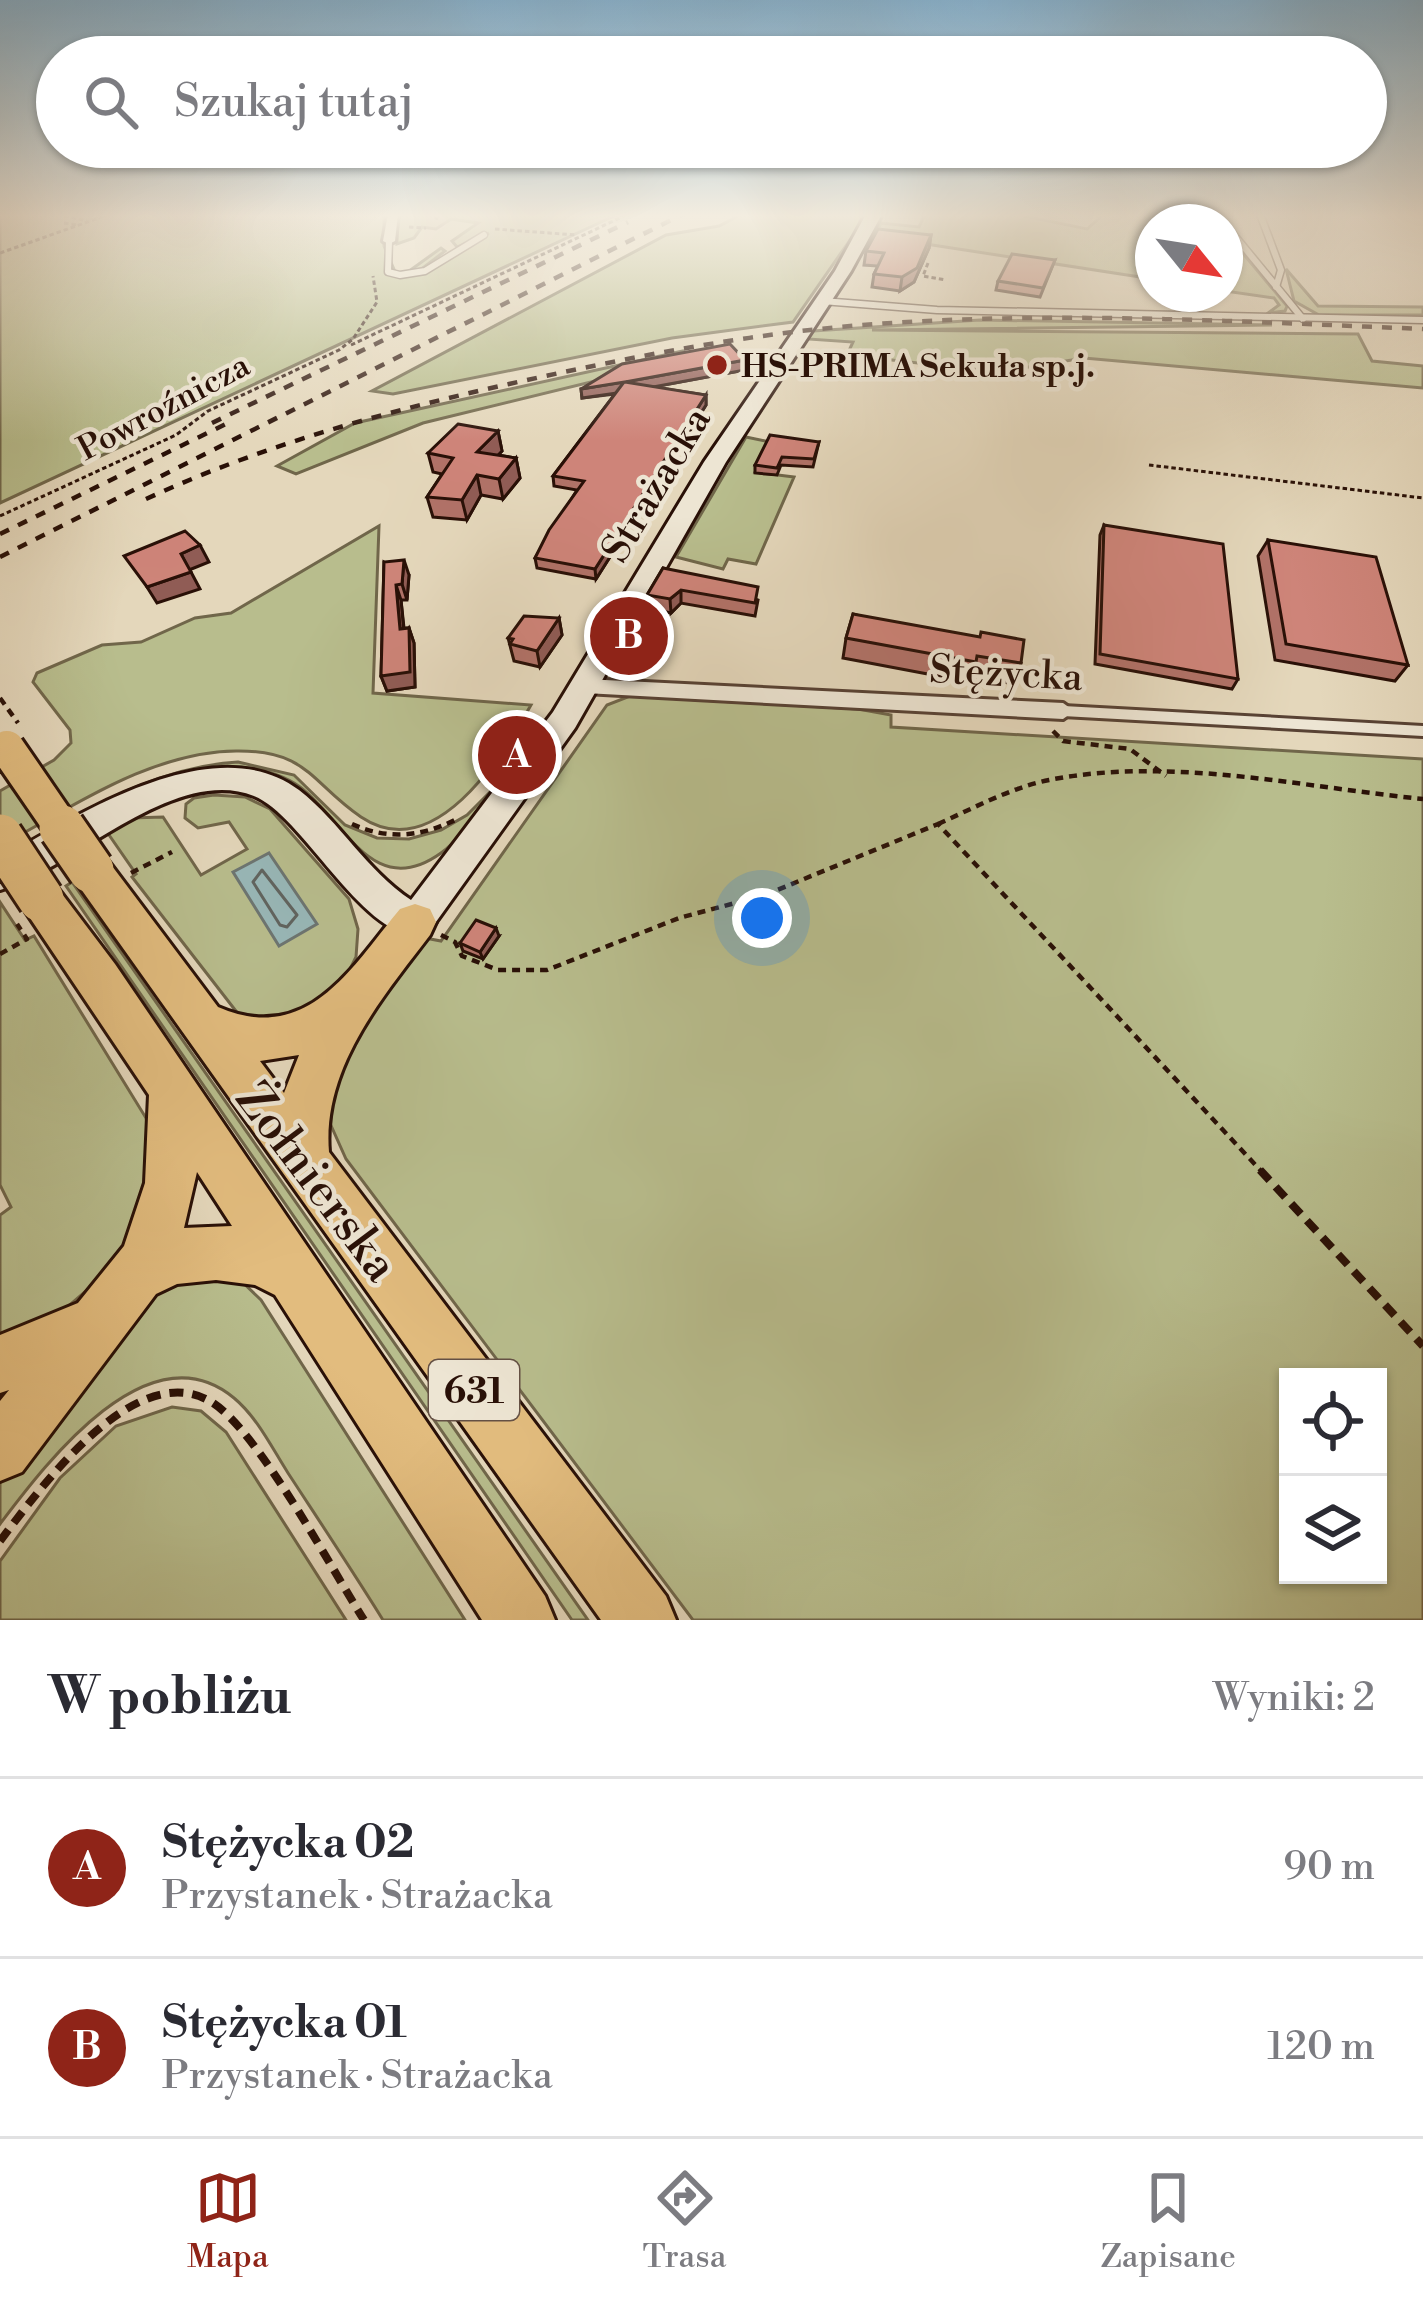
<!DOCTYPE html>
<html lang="pl">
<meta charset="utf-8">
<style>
:root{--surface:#fff;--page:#f2f2f3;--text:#2b2b33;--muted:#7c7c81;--line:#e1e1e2;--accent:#8f2418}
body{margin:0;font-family:"Libre Bodoni",serif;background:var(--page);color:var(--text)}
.controls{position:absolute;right:36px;bottom:36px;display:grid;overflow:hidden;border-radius:0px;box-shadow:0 3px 9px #0004}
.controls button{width:108px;height:108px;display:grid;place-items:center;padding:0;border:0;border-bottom:3px solid var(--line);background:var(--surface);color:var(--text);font:60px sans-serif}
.compass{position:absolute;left:1135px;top:204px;width:108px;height:108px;border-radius:50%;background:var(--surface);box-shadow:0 3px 9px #0004;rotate:120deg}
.you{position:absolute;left:762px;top:918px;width:42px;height:42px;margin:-30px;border:9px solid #fff;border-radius:50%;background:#1a73e8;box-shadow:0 0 0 18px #1a73e833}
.badge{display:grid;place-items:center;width:78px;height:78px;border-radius:50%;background:var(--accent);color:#fff;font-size:39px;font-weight:700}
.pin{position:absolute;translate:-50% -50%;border:6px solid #fff;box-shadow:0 3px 12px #0006}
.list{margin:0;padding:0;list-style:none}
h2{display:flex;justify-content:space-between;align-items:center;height:156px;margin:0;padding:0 48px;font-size:51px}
h2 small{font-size:39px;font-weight:400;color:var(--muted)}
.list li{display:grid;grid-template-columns:78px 1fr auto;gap:36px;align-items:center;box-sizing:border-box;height:180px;padding:0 48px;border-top:3px solid var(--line)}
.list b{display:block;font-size:45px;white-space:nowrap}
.list p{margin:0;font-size:39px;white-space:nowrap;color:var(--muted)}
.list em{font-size:39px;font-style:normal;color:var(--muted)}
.icon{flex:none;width:66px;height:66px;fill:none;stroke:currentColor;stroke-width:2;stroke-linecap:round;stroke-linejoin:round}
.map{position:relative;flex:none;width:1423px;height:1620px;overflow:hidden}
.search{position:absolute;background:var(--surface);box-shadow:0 3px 9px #0004;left:36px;right:36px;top:36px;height:132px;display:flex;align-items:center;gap:30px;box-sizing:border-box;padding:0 42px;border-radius:66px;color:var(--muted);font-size:45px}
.sheet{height:516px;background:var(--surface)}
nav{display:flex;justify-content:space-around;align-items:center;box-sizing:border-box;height:168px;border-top:3px solid var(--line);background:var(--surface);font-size:33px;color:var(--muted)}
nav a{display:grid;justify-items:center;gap:6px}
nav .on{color:var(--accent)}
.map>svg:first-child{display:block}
.green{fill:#b8bd8d;stroke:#70664a;stroke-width:3;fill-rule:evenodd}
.water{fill:#98b8b9;stroke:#6c7572;stroke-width:3}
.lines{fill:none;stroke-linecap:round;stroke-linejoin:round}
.shore{stroke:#606460;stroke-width:3}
.service-far1-casing{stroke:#584234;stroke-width:9}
.service-casing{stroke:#584234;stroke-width:16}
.minor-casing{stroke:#584234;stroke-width:6}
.secondary-casing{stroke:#291007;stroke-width:6}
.primary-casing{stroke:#291007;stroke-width:6}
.path-far2{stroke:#291007;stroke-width:3;stroke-dasharray:4.5 3;stroke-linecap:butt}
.path-far1{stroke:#291007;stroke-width:4.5;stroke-dasharray:8 6;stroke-linecap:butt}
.path{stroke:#291007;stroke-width:8;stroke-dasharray:14 9;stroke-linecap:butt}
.service-far1{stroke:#ede5d3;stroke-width:6}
.service{stroke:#ede5d3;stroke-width:10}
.minor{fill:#ede5d3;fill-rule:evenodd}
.secondary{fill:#ede5d3;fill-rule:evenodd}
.primary{fill:#e2bc7e;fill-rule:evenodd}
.rail{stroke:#291007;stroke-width:4.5;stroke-dasharray:10 10;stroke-linecap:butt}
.primary-bridge-far1-casing{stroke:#291007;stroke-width:40;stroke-linecap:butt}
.primary-bridge-casing{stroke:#291007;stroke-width:51;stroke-linecap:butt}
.path-bridge{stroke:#291007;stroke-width:4.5;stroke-dasharray:8 6;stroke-linecap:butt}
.primary-bridge-far1{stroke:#e2bc7e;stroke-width:34}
.primary-bridge{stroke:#e2bc7e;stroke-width:45}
.wall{fill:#b17268;stroke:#291007;stroke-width:3}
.shaded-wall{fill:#905c55;stroke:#291007;stroke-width:3}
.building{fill:#ce8479;stroke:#291007;stroke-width:3}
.poi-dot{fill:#8f2418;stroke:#ede5d3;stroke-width:4.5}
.labels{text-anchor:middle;stroke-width:9;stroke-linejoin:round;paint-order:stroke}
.far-poi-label{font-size:33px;font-weight:bold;fill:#291007;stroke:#ede5d3;text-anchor:start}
.far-street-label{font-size:33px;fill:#291007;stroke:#ede5d3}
.shield{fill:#ede5d3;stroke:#645044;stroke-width:3}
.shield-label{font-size:36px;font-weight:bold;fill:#291007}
.street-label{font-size:39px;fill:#291007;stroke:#ede5d3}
.near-street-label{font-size:48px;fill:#291007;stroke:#ede5d3}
</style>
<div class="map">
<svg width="1423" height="1620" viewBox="0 0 1423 1620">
<rect width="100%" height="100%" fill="#e4d7bb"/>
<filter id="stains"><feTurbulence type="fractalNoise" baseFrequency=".00167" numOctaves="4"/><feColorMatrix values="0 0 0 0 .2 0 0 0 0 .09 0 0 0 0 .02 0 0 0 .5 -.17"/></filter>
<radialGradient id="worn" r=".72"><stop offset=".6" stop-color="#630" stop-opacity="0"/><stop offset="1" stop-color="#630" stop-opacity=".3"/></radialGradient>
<g class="green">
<polygon points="0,214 384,214 384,246 396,274 405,274 441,248 445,251 415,274 489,233 457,247 452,241 478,223 451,219 436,229 422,227 414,238 397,244 397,214 618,214 0,503"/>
<polygon points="742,214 868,214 793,322 672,338 393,394 372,391 666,235 719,226"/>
<polygon points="925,214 1015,214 1087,229 1104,214 1211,214 1217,222 1153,222 1153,279 874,236 881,223 919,227"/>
<polygon points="1225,232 1287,306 1285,311 1268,313 1279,305 1274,298 1225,291"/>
<polygon points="1286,269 1318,306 1423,307 1423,315 1319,315 1294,301"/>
<polygon points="980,320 1272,325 872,330 1358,334 1372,361 1423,366 1423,388 1084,358 998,372 847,355 853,342 808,339 813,331"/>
<polygon points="683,351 689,358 423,423 296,474 277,466 355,423"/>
<polygon points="746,437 770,442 755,472 794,477 756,564 728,559 723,569 676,557"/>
<path d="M379 526 373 693 531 705C501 758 434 866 361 817 311 783 308 750 236 751 150 752 73 807 0 846V791L54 760 71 743 70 730 33 682 37 673 102 645 141 642 195 618 231 613Z"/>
<path d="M630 696 858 709 891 715V727L1423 759V1620H693L346 1159 325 1112 355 1038 425 938 441 941 607 705ZM1288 1377H1378V1575H1288Z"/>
<path d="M238 762 294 775 345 825 377 838 409 839 441 830 467 815 493 789C477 809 462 838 441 853 373 902 345 821 300 787 286 777 266 770 249 768 160 758 75 820 0 858 77 817 149 767 238 762Z"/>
<polygon points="214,795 245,797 270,809 349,899 358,929 356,957 342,985 289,1023 239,1015 132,877 136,874 107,832 131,818 163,817 201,875 247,849 229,822 198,828 185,818 186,804 194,798"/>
<polygon points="72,882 588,1620 572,1620 66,886"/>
<polygon points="0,902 25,940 34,936 146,1118 155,1154 132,1237 100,1279 57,1316 0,1344 0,1215 11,1207 0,1185"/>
<path d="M176 1275 236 1276 261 1300 465 1620H383C352 1570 320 1522 288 1473 272 1448 257 1417 234 1398 148 1326 44 1466 0 1524V1478L122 1324Z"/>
<polygon points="172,1407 201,1411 226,1432 346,1620 0,1620 0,1561 60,1478 116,1426"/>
</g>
<polygon class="water" points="269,853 317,924 279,946 233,872"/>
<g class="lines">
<polygon class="shore" points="262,870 297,915 287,927 280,925 253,882"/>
<defs>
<g id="service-far1">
<polyline points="1260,214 1281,270 1276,287"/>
<polyline points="1225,224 1303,319"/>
<polyline points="389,241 388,272 400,275 425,271 484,235"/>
<polyline points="822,301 937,310 1423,320"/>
</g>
<polyline id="service" points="1063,711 1423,731"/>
<g id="minor">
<polygon points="388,214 398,214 395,241 389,244 383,241"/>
<polygon points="585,679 1063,703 1074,711 1063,719 585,693 574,686"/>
</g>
<path id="secondary" d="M866 214H882L851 271 726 462 575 728 428 933C370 953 305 816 254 796 173 764 71 871 0 890V859C76 816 214 726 299 790 341 823 366 870 411 900L553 712 704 462 835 271Z"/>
<g id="primary">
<path d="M91 853 106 858 218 1007C308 1046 351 968 400 909L415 904 430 909 436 922 430 935C382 998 322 1068 329 1152L666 1596 676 1620H601L76 882 70 870 76 858ZM299 1055 284 1093 260 1061Z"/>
<path d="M41 881 56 886 115 964 545 1596 555 1620H482L275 1295 255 1285 216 1280 177 1284 156 1294 22 1472 0 1481V1401L9 1390 0 1393V1335L78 1303 124 1246 145 1183 149 1095 26 912 20 899 26 886ZM197 1172 232 1226 184 1228Z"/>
</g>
</defs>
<use href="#service-far1" class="service-far1-casing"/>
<use href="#service" class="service-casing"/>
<use href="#minor" class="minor-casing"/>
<use href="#secondary" class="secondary-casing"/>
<use href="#primary" class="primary-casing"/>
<g class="path-far2">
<polyline points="57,214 87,221"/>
<polyline points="428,214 438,219"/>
<polyline points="64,223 78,225"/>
<polyline points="409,227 426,228"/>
<polyline points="495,229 577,235"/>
<polyline points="0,253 110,214"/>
<polyline points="928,263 923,276 946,280"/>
<polyline points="351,345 628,214"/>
<polyline points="1149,465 1423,498"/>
<polyline points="0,516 176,435 208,411 339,350 353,339 377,302 373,276"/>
</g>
<g class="path-far1">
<polyline points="1053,731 1063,741 1130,749 1166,776"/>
<path d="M352 824C387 840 420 837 455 820"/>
<path d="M938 824C974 808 1010 788 1049 780 1171 756 1301 787 1423 799"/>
<polyline points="131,873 172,852"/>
<polyline points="441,935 455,942 462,956 498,970 547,970 679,918 765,895 938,824 1263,1173"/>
<polyline points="0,954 27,939 17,924"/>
</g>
<g class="path">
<polyline points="1260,1170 1423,1346"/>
<path d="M0 1541C39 1490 136 1354 213 1403 259 1433 331 1568 364 1620"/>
</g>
<use href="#service-far1" class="service-far1"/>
<use href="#service" class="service"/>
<use href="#minor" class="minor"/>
<use href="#secondary" class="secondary"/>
<use href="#primary" class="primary"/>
<g class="rail">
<polyline points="212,423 628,222"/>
<path d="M146 499C263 445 384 412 509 384 622 359 735 336 850 326 1041 310 1232 321 1423 329"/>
<polyline points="0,534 232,421"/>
<polyline points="0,557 683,214"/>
</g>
<defs>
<polyline id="primary-bridge-far1" points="7,748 64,831"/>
<g id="primary-bridge">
<polyline points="62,828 91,870"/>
<polyline points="0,837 41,899"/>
</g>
</defs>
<use href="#primary-bridge-far1" class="primary-bridge-far1-casing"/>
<use href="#primary-bridge" class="primary-bridge-casing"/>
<polyline class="path-bridge" points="0,698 18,723"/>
<use href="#primary-bridge-far1" class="primary-bridge-far1"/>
<use href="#primary-bridge" class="primary-bridge"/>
</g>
<g class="wall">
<polygon points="931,235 929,248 914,282 900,291 872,287 874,274 878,266 864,265 866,251"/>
<polygon points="1055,260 1040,297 996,290 998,281"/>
<polygon points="745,360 745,370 653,387 706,395 706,405 596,579 537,568 535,558 577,490 554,486 553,476 615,394 582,398 581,389"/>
<polygon points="498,431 502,451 498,455 516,458 520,478 503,499 481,495 467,520 433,517 427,497 442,474 433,472 428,453"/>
<polygon points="819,442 813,467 781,465 777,475 755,473 755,465"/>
<polygon points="1104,525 1238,679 1232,689 1095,664 1100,535"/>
<polygon points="1268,540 1408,665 1395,681 1275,660 1258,556"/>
<polygon points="384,562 409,575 407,600 401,600 404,628 409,628 414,643 415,687 387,691 381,676"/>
<polygon points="663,568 758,600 755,616 681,603 671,613 648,608 647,595"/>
<polygon points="853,614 1021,663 1014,684 972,676 970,682 843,658 846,638"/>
<polygon points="559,618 562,635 540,667 514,661 508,638"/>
<polygon points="499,936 483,959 463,951 460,943"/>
</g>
<g class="shaded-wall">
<polygon points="931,235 929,248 914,282 900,291 902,277"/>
<polygon points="745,360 745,370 626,392 625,382"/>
<polygon points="624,382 624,392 582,398 581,389"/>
<polygon points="706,395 706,405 596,579 595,569"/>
<polygon points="498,431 502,451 482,472 477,452"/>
<polygon points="516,458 520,478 503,499 499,479"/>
<polygon points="477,475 481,495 467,520 462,500"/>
<polygon points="200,545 209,562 189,570 181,554"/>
<polygon points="404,560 409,575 407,600 402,584"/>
<polygon points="191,572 200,589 157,603 147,587"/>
<polygon points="396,585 401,600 405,644 400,629"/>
<polygon points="681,590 681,603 671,613 670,599"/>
<polygon points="559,618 562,635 540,667 537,651"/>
<polygon points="409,628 414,643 415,687 387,691 381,676"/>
<polygon points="496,928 499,936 483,959 480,952"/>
</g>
<g class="building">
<polygon points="878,229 931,235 917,268 902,277 874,274 884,253 866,251"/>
<polygon points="1012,254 1055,260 1043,288 998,281"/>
<polygon points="730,344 745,360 625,382 706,395 595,569 535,558 549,530 584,481 553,476 624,382 581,389 622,364"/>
<polygon points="458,424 498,431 477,452 516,458 499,479 477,475 462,500 427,497 453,458 428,453"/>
<polygon points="770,435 819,442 814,459 782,457 777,468 755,465"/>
<polygon points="1104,525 1223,544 1238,679 1100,654"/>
<polygon points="185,531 200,545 181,554 191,572 147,587 124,556"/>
<polygon points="1268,540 1376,557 1408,665 1286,644"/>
<polygon points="404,560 402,584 396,585 400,629 409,628 410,672 381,676 384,562"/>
<polygon points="663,568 758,587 755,603 681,590 670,599 647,595"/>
<polygon points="853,614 980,637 981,632 1024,640 1021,663 977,656 976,662 846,638"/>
<polygon points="524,616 559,618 537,651 510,644 513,639 508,638"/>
<polygon points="476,920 496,928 480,952 460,943"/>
</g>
<linearGradient id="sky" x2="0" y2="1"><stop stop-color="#88b6d5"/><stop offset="0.49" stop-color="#f3ede0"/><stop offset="1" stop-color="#f3ede0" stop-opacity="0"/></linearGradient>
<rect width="1423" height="441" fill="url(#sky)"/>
<circle class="poi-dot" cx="717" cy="365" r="12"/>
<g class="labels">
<g class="far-poi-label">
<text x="741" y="377">HS-PRIMA Sekuła sp.j.</text>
</g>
<g class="far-street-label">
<text transform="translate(163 406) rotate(-28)" y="12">Powroźnicza</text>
</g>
<rect class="shield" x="429" y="1360" width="90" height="60" rx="9"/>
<g class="shield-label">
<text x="474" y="1403">631</text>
</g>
<g class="street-label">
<text transform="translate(655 484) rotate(-59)" y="14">Strażacka</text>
<text transform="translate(1006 672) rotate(3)" y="14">Stężycka</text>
</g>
<g class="near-street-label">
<text transform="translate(318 1181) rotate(53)" y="17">Żołnierska</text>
</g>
</g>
<rect width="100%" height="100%" filter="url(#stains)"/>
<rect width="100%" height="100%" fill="url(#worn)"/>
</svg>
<div class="controls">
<button><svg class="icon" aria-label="locate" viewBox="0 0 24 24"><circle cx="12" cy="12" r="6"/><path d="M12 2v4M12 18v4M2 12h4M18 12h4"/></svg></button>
<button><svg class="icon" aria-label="layers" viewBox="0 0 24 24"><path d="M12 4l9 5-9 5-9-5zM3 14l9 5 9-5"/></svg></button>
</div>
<svg class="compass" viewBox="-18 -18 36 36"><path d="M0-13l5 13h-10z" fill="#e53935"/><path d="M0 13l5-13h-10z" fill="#7c7c81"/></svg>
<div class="you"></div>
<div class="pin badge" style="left:517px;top:755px">A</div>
<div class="pin badge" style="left:629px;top:636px">B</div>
<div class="search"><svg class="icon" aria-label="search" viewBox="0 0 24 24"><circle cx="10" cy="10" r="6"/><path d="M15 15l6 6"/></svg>Szukaj tutaj</div>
</div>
<section class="sheet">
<h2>W pobliżu<small>Wyniki: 2</small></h2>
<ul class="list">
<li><span class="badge">A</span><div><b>Stężycka 02</b><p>Przystanek · Strażacka</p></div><em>90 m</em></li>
<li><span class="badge">B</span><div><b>Stężycka 01</b><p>Przystanek · Strażacka</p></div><em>120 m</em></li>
</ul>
</section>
<nav>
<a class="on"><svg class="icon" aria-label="map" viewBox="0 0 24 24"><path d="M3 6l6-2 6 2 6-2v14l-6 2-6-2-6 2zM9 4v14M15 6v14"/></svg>Mapa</a>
<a><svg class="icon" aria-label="directions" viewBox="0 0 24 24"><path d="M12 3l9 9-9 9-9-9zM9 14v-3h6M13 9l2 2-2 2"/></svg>Trasa</a>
<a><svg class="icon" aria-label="saved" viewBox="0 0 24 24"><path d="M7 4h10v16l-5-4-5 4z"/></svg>Zapisane</a>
</nav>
